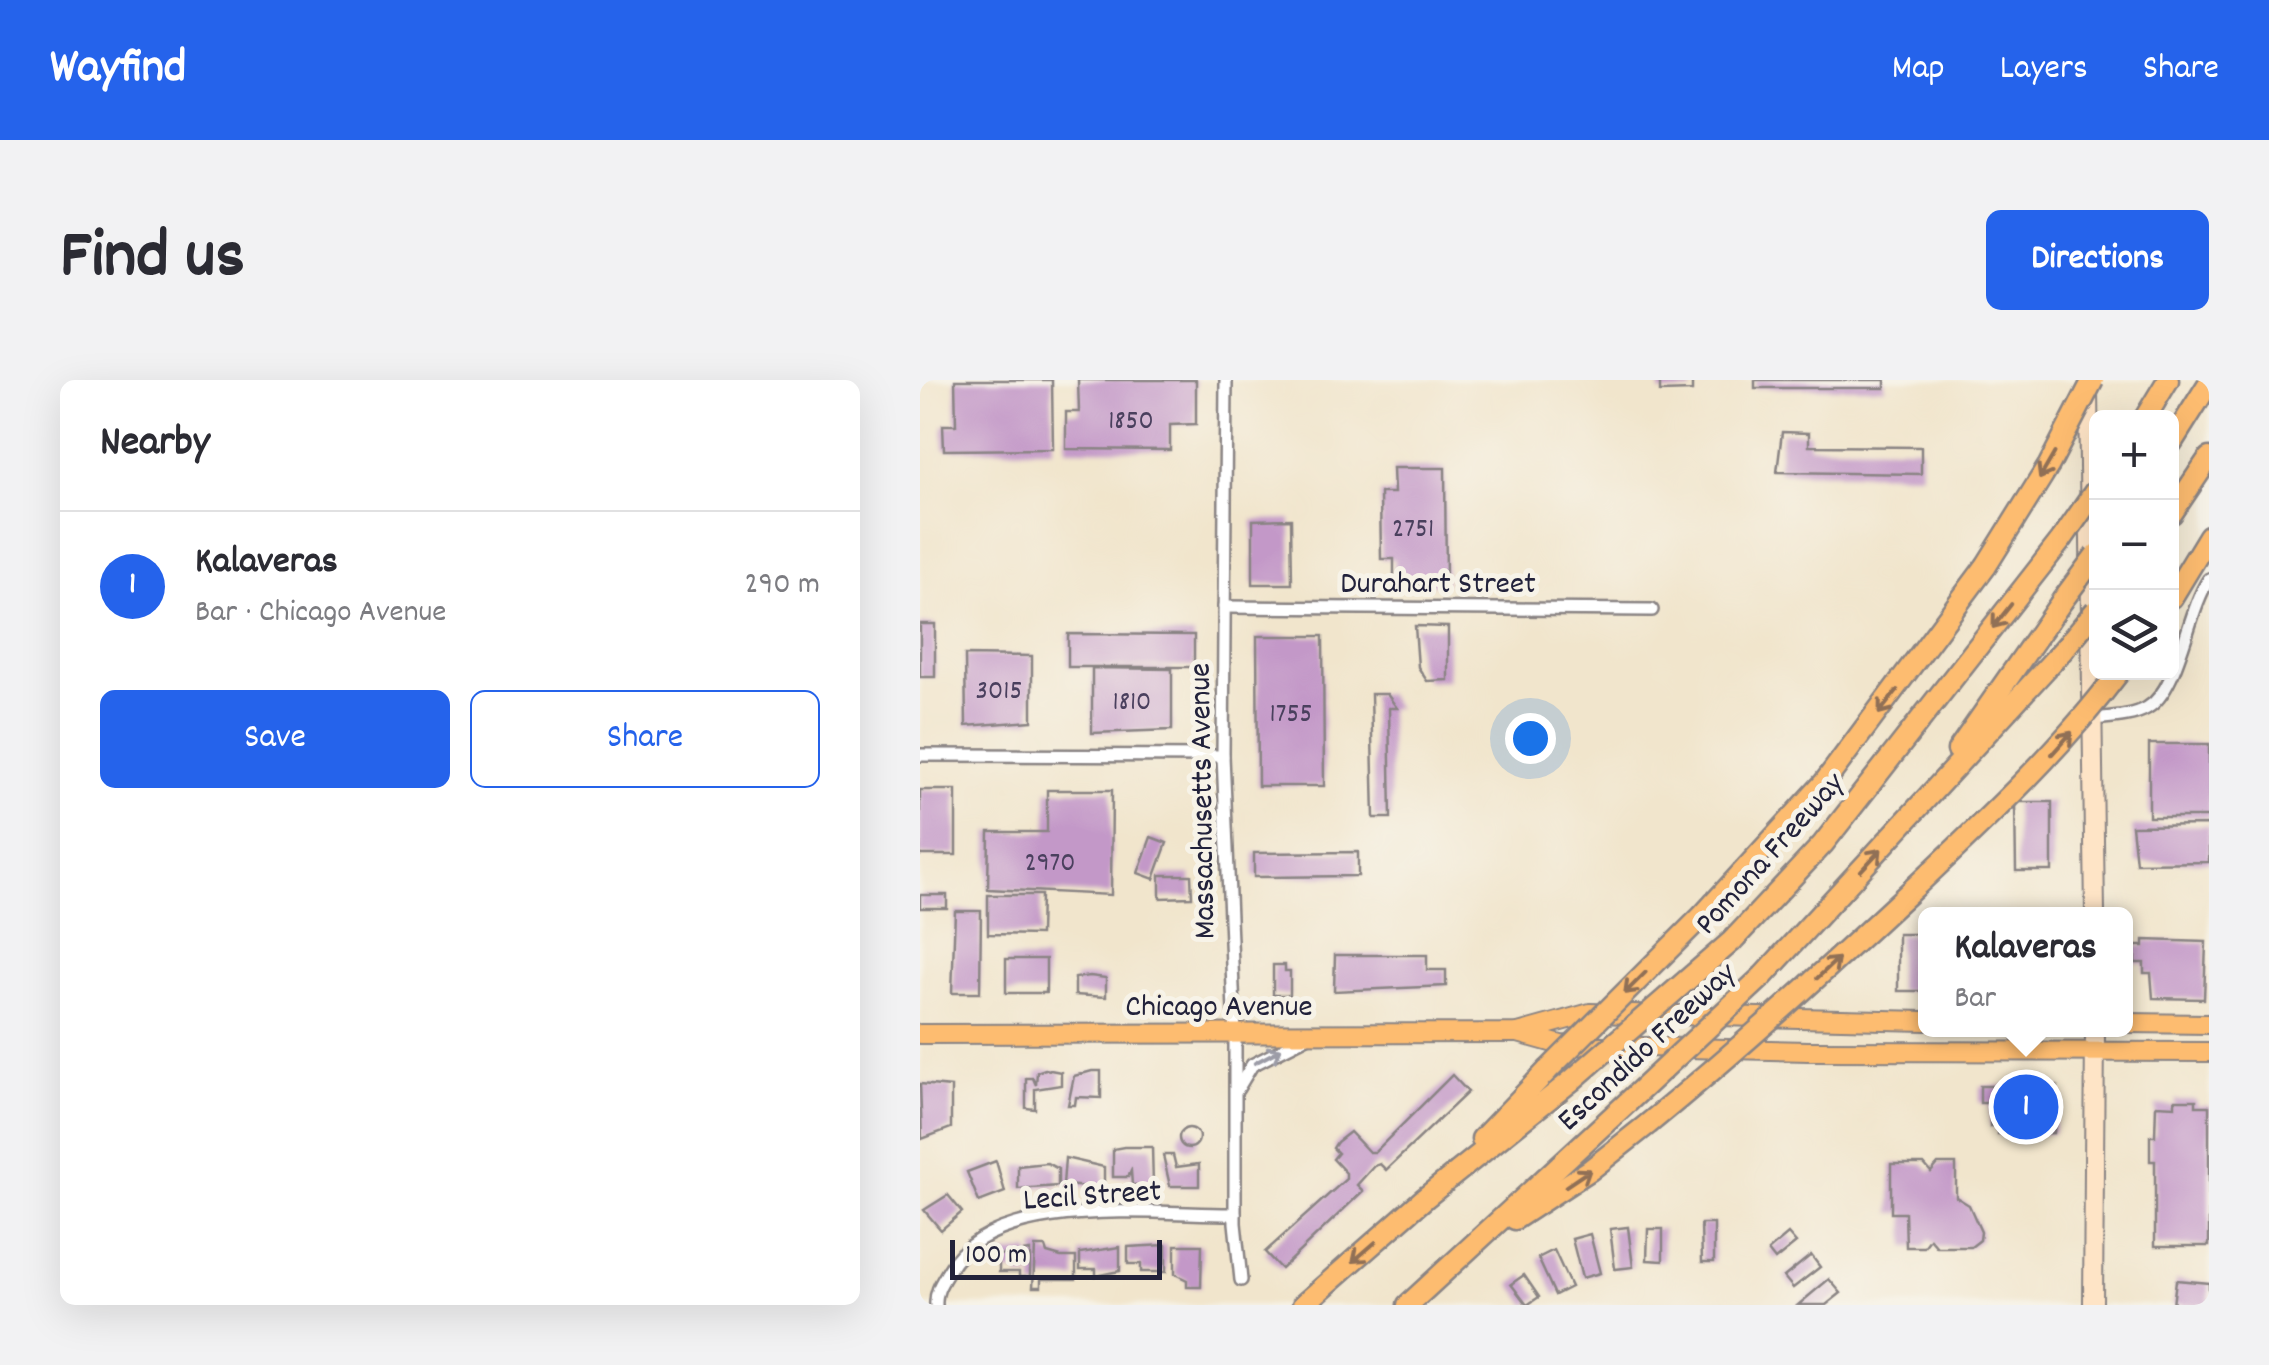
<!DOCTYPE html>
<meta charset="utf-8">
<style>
:root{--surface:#fff;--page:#f2f2f3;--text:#2b2b33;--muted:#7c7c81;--line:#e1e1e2;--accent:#2563eb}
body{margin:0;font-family:Dekko,sans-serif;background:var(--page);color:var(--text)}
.controls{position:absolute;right:30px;top:30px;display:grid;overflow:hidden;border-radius:15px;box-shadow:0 10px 40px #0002}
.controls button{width:90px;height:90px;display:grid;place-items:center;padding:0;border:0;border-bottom:2px solid var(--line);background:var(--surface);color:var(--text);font:50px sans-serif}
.scale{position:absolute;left:30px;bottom:25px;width:212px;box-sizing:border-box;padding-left:10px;border:5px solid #22223b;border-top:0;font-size:28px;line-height:35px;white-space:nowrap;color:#22223b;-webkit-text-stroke:8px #f7f3e8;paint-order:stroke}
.you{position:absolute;left:610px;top:358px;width:35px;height:35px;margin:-25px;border:8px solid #fff;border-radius:50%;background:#1a73e8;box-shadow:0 0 0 15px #1a73e833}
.badge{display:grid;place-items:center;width:65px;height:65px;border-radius:50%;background:var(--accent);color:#fff;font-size:32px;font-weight:700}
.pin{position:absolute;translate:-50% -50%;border:5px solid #fff;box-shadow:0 2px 10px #0006}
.popup{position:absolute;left:998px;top:527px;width:215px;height:130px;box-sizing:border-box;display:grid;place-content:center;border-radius:15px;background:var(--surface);filter:drop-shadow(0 2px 8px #0005);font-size:32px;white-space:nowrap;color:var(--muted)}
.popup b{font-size:38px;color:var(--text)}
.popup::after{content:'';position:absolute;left:50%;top:100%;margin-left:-20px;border:20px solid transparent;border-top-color:var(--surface)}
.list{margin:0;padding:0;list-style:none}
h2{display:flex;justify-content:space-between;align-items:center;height:130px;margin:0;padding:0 40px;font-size:42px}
h2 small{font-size:32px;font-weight:400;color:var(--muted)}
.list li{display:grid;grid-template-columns:65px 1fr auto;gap:30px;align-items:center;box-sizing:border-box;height:150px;padding:0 40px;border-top:2px solid var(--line)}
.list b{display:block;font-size:38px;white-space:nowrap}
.list p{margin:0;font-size:32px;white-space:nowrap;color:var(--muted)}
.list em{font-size:32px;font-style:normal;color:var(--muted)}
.actions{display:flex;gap:20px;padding:30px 40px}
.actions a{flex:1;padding:22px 0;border:2px solid var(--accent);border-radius:15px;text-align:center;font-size:35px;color:var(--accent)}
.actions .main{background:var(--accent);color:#fff}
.icon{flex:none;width:55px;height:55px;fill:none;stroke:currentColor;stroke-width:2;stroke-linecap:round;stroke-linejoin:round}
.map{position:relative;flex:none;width:1289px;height:925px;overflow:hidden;border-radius:15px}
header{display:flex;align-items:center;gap:60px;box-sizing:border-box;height:140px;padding:0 50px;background:var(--accent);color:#fff}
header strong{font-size:48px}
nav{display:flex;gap:55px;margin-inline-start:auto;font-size:35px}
.intro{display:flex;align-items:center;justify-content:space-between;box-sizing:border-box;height:240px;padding:0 60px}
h1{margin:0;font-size:70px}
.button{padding:25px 45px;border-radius:15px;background:var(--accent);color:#fff;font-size:35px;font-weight:700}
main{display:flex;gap:60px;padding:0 60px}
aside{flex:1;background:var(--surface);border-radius:15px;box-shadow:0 10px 40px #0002}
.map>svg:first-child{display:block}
.building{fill:#c398c8}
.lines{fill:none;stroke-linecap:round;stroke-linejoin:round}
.minor-casing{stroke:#8a8484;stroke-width:16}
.secondary-casing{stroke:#8a8484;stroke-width:22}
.primary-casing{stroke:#8a8484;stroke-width:22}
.motorway-casing{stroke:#8a8484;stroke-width:25}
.minor{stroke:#fff;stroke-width:11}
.secondary{stroke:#fee4c6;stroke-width:18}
.primary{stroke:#fdbc70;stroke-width:18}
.motorway{stroke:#fdbc70;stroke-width:20}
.motorway-bridge-casing{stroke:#8a8484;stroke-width:25;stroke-linecap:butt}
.motorway-bridge{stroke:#fdbc70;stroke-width:20}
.oneway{stroke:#906f56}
.oneway2{stroke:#9c9ca7}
.labels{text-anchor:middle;stroke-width:10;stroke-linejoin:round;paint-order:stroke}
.number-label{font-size:28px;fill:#4a405e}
.street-label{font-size:32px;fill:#22223b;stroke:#f7f3e8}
</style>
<header>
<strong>Wayfind</strong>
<nav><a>Map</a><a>Layers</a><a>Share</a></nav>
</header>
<div class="intro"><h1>Find us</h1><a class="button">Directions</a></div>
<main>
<aside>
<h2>Nearby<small></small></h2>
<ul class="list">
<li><span class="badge">1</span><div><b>Kalaveras</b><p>Bar · Chicago Avenue</p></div><em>290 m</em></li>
</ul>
<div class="actions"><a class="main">Save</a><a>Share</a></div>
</aside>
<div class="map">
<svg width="1289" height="925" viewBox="0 0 1289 925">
<rect width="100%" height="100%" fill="#f7f3e8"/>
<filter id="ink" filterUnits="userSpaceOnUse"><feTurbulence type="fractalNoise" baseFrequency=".01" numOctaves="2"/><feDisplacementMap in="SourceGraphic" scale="20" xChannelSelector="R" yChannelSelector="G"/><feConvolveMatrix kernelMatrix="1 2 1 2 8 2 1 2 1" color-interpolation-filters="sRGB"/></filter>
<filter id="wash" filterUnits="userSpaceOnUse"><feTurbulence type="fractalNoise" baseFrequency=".0048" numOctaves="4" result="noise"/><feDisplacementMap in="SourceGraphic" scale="40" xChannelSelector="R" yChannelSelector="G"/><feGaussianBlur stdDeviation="2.25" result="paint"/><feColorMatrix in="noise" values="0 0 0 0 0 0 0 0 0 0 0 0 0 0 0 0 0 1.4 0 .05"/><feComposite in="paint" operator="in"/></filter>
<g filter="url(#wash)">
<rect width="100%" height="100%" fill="#f1e5cc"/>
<g id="blocks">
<g class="building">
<polygon points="35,0 132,0 133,69 24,70 23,45 36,45"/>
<polygon points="158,0 276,0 276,44 250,45 250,70 146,69 146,32 159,32"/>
<polygon points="740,0 772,0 772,11 740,12"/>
<rect x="835" y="0" width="130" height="8"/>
<polygon points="862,52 889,53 889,66 1001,67 1001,94 857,92"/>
<polygon points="473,88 525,88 526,204 474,204 474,179 461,179 460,113 474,113"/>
<polygon points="371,139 372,204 333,204 333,140"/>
<rect x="0" y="244" width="15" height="53"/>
<polygon points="495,246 528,247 528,300 507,301 498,287"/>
<polygon points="148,254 274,255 274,287 148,287"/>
<polygon points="337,256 403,256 404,406 338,406"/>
<polygon points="45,275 112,276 112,341 46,346"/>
<polygon points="172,288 252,289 252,350 172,353"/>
<polygon points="451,314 467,314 477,328 469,328 471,438 454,438"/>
<rect x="1229" y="364" width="60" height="73"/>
<rect x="0" y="410" width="36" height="65"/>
<polygon points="127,410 192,410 191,515 68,509 69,452 127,452"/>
<polygon points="1095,422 1132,422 1132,491 1096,491"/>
<polygon points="1289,445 1289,482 1216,483 1212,446"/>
<polygon points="231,457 247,463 234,499 218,493"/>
<polygon points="438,472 438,496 334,497 334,473"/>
<polygon points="240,495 271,495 272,517 240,518"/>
<rect x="0" y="515" width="27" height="13"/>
<polygon points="68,515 121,515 120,555 68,554"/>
<polygon points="35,531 61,531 60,613 32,613"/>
<rect x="978" y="554" width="28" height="57"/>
<polygon points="1224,560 1286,562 1284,619 1233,618 1231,593 1224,593 1224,583 1215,583 1215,566 1224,566"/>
<polygon points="415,575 507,575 507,590 526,590 526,606 414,611"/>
<rect x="86" y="579" width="40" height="34"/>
<polygon points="353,585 365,585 365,591 370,591 370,615 353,615"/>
<polygon points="170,596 186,598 186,617 155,615 155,598"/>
<polygon points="125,689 141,692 141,705 115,709 115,729 106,728 106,698 113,698 116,705 117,692"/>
<polygon points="172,691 181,691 181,718 156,717 155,725 148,725 154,696"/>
<polygon points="532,695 548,712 466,790 460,784 454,786 437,805 443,811 361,889 345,872 426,799 426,793 413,779 418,773 413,768 417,762 430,752 449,772 455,772"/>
<polygon points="0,704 31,707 31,748 2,759"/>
<polygon points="1060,706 1137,706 1134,753 1103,754 1103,758 1094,760 1094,754 1078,754 1078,746 1070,746 1070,723 1060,723"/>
<polygon points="1255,720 1276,720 1276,726 1289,726 1289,866 1235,866 1235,781 1230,781 1230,756 1235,756 1236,725 1255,726"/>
<circle cx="269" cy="758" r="10"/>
<polygon points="204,767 232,767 233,805 212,805 211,791 208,797 193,797 193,769"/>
<polygon points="243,775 253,775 256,787 279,784 279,806 250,806"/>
<polygon points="145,778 184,787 184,808 143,805"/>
<polygon points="76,781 85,812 59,822 47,792"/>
<polygon points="127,783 138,789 138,806 98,809 98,786"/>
<polygon points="971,784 1004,784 1011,792 1018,784 1036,784 1036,817 1049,825 1061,852 1060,860 1051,867 1017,867 1010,859 1004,867 986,867 985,833 971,833"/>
<polygon points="28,815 42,832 21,850 4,830"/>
<polygon points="781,844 794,844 794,882 782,882"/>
<polygon points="708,847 713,887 695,889 690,849"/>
<polygon points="728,849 743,849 743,881 727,880"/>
<polygon points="670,854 680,893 662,898 652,859"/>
<polygon points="868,854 876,863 855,880 848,871"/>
<polygon points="246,865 246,892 221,892 221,884 208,884 208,867"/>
<polygon points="255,865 282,865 281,907 267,907 267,900 255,894"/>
<polygon points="115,867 125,867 127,873 141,877 156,877 156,899 121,899 121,907 113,907"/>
<polygon points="200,867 200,891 176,896 176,889 160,889 160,873"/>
<polygon points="634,870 651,907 635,915 618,878"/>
<polygon points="110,871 110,897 99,897 99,892 79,892 79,875"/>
<polygon points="891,875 900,887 873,908 864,897"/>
<polygon points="604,895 619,917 607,925 591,904"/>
<polygon points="909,899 921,913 906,925 878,925"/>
<polygon points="1256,900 1289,903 1289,925 1253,925"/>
</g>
</g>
</g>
<g filter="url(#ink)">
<use href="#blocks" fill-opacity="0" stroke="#8a8484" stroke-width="2.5"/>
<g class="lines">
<defs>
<g id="minor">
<polyline points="306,0 303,376 315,654 315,843 321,900"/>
<polyline points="304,227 732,230"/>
<path d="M1172 339C1189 337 1212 337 1227 328 1259 310 1267 232 1289 199"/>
<polyline points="0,375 303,376"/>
<polyline points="317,710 332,685 387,657"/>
<path d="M16 925C15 911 22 902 29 890 73 813 238 835 315 834"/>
</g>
<g id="secondary">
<polyline points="1168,10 1175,534"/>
<polyline points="1173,925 1175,650"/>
</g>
<g id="primary">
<polyline points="1206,643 1289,644"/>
<polyline points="598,653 641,665 888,671 1289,672"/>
<polyline points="0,654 598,653 670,633 1006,641"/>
</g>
<g id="motorway">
<polyline points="1225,38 1248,0"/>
<polyline points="1252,62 1289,3"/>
<polyline points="1252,133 1289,78"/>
<polyline points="1252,217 1289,156"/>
<polyline points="1038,370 1142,221"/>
<polyline points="784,534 904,403 1066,186"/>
<polyline points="812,561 903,464 1142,159"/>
<polyline points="843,596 1143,270"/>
<polyline points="562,759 628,690"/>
<polyline points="595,839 670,790 728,744"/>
<polyline points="383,925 505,818 651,701"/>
<polyline points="488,925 708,722"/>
</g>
</defs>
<use href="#minor" class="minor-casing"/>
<use href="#secondary" class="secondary-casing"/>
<use href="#primary" class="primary-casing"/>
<use href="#motorway" class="motorway-casing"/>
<use href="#minor" class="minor"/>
<use href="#secondary" class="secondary"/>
<use href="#primary" class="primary"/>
<use href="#motorway" class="motorway"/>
<defs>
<g id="motorway-bridge">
<polyline points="1142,159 1176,110"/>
<polyline points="1066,186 1129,85 1173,0"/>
<polyline points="1142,221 1176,175"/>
<polyline points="1143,270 1176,230"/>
<polyline points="628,690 784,534"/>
<polyline points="651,701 812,561"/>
<polyline points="708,722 843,596"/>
<path d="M728 744C821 668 908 588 995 507 1067 439 1139 372 1199 292"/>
</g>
</defs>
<use href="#motorway-bridge" class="motorway-bridge-casing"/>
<use href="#motorway-bridge" class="motorway-bridge"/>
</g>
<defs><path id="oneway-shaft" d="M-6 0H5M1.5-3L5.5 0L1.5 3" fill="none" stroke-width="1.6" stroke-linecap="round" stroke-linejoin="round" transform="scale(2.5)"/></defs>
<g class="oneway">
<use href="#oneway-shaft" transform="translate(1127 86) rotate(120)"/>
<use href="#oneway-shaft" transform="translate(1082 236) rotate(128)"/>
<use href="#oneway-shaft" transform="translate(968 322) rotate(128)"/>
<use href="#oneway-shaft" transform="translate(1142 363) rotate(-48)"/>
<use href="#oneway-shaft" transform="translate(951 480) rotate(-47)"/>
<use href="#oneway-shaft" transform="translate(908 588) rotate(-43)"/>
<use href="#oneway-shaft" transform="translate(715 603) rotate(135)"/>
<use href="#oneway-shaft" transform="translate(658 798) rotate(-34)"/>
<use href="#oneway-shaft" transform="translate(444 872) rotate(139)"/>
</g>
<use class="oneway2" href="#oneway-shaft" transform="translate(348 676) rotate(-28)"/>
</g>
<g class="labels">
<g class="number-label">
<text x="211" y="48">1850</text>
<text x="493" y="156">2751</text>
<text x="79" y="318">3015</text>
<text x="212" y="329">1810</text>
<text x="371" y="341">1755</text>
<text x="130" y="490">2970</text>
</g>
<g class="street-label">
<text x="518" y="212">Durahart Street</text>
<text transform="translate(280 421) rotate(-91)" y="11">Massachusetts Avenue</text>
<text transform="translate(848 472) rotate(-48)" y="11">Pomona Freeway</text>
<text x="299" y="635">Chicago Avenue</text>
<text transform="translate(725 665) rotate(-43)" y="11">Escondido Freeway</text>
<text transform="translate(172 813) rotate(-4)" y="11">Lecil Street</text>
</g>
</g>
</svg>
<div class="controls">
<button>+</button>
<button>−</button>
<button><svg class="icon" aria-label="layers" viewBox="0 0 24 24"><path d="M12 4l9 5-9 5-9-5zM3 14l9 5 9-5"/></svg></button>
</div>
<div class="scale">100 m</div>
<div class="you"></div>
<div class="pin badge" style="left:1106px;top:727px">1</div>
<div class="popup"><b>Kalaveras</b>Bar</div>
</div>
</main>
